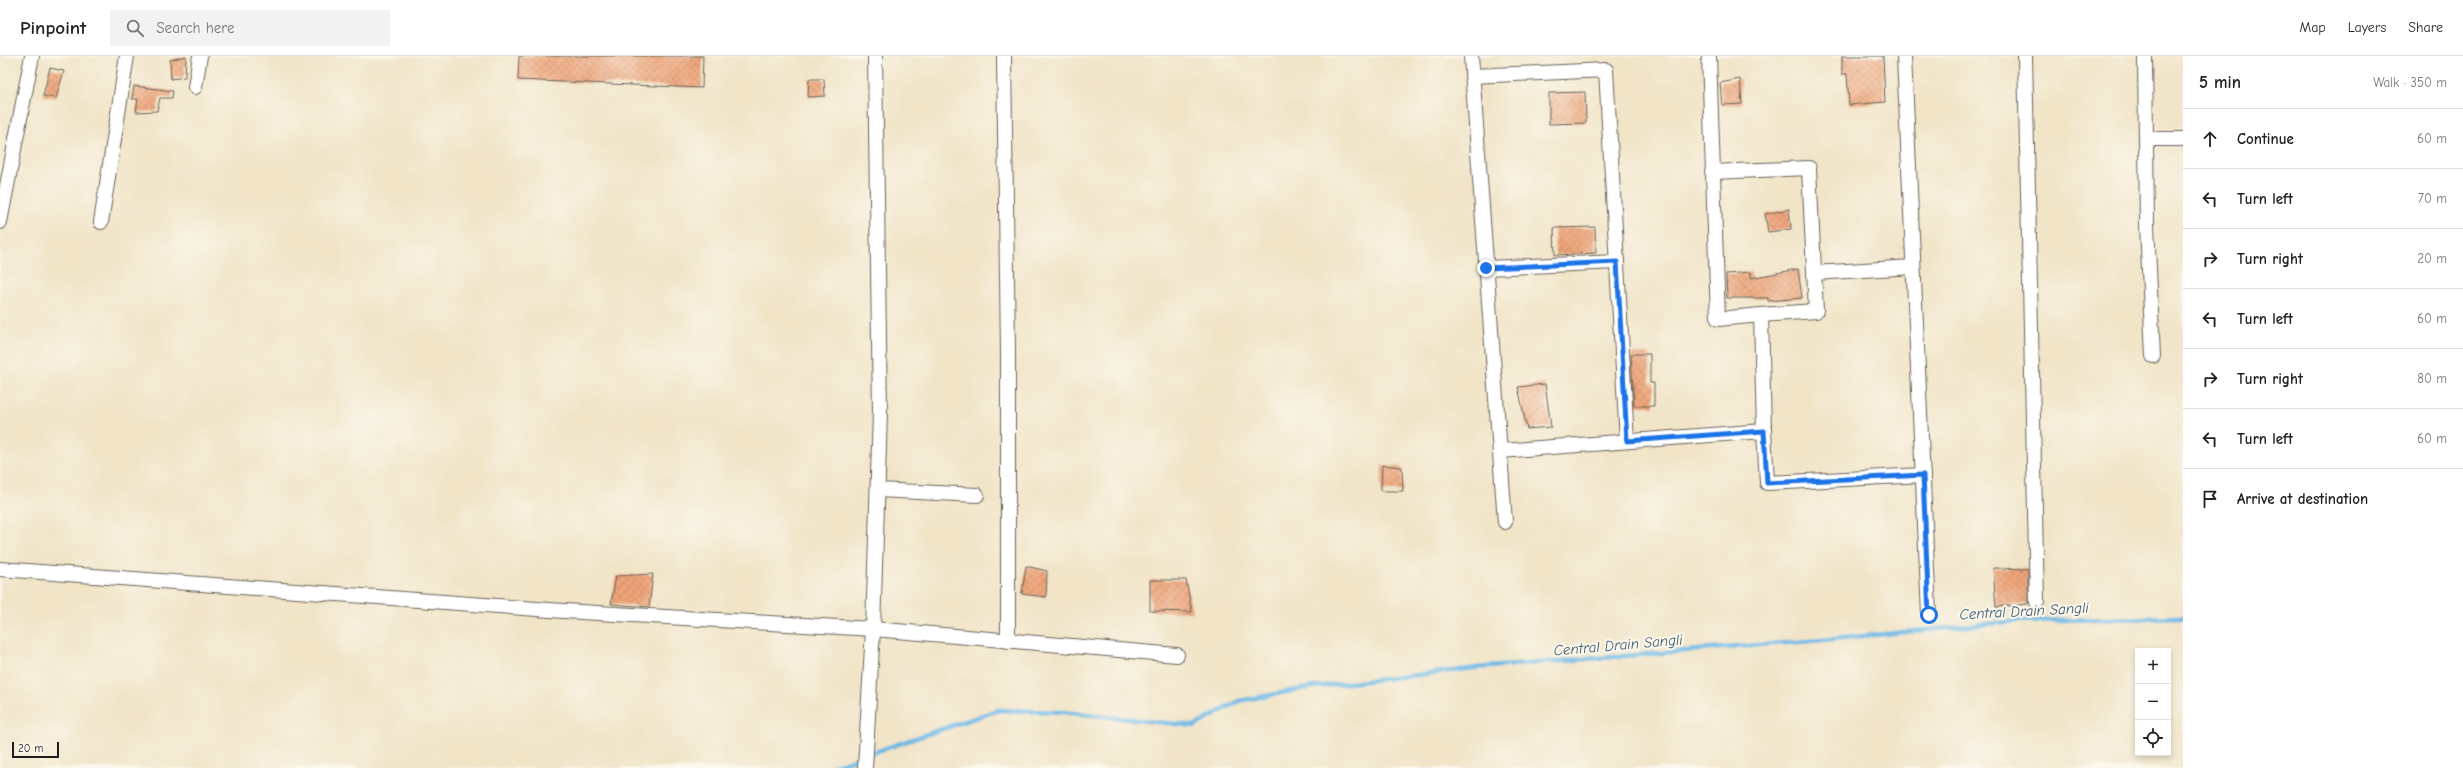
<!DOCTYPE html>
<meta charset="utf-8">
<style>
:root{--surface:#fff;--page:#f2f2f2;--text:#222;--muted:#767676;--line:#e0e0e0}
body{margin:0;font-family:"Comic Neue",sans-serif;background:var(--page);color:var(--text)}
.controls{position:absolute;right:12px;bottom:12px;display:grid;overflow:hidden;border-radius:0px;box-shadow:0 2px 6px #0003}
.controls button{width:36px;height:36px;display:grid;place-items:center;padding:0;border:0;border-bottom:1px solid var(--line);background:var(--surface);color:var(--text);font:20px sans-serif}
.scale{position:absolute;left:12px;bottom:10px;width:47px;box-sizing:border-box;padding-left:4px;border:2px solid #1c1c1c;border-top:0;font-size:11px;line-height:14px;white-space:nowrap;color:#1c1c1c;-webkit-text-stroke:3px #fbf7ec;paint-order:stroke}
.stop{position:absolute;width:12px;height:12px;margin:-9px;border:3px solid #1a73e8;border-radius:50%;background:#fff}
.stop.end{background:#1a73e8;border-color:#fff;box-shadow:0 1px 4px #0008}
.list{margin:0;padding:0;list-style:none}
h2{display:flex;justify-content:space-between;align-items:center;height:52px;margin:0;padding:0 16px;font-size:17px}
h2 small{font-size:13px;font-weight:400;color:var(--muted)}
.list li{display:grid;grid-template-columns:26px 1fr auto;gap:12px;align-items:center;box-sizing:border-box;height:60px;padding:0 16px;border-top:1px solid var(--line)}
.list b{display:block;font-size:15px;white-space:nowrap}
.list em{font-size:13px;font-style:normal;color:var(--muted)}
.icon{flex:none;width:22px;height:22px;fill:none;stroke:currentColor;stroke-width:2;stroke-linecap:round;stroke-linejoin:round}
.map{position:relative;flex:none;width:2183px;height:712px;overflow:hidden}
header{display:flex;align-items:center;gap:24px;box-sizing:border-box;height:56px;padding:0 20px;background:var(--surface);border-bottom:1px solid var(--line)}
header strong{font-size:19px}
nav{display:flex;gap:22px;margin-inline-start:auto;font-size:14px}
.search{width:280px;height:36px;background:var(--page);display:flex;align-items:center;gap:10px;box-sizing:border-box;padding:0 14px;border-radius:0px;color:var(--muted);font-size:15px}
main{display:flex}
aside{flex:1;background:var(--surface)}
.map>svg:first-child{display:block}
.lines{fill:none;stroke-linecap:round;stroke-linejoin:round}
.stream{stroke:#6eb9e7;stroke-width:4.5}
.building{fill:url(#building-cross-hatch)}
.street-casing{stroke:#676258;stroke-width:16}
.street{stroke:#fff;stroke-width:14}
.route{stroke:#1a73e8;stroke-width:5}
.labels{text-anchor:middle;stroke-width:4;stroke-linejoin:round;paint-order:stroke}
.water-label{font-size:15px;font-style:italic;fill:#3d5b6d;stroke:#fbf7ec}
</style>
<header>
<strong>Pinpoint</strong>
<div class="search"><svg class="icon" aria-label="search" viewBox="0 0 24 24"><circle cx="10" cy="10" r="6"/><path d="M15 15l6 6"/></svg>Search here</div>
<nav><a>Map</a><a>Layers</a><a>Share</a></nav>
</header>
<main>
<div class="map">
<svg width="2183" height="712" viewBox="0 0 2183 712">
<defs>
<pattern id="building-cross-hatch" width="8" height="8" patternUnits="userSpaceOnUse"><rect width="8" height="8" fill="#efa479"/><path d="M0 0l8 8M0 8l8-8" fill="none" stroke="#cc8d68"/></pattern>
</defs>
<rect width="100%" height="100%" fill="#fbf7ec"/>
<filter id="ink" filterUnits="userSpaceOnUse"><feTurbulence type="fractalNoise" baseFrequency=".025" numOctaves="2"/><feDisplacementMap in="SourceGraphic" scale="8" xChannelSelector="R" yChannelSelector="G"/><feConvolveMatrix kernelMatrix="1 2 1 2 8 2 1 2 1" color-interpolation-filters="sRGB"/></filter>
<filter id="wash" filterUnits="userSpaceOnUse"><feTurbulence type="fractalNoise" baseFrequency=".012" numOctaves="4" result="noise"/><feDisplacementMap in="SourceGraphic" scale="16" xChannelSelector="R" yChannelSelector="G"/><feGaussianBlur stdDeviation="0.9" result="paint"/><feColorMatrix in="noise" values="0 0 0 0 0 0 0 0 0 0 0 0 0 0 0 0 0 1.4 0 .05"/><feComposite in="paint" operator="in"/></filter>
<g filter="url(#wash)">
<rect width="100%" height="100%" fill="#f1e4c7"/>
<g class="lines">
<polyline class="stream" points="828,712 998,654 1063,656 1195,670 1239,645 1307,632 1476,612 1823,584 2017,565 2183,561"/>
</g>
<g id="blocks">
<g class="building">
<polygon points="186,0 185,21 171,23 170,4"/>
<polygon points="519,0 703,0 702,32 518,24"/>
<polygon points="1842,0 1883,0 1885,46 1849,49 1847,18 1842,18"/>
<polygon points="50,12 64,15 56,42 43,40"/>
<polygon points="809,23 824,23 825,40 808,41"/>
<polygon points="1740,23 1742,48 1722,49 1720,27"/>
<polygon points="134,30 173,35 172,42 160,42 157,55 136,56 138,43 132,43"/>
<polygon points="1585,36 1586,67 1549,68 1549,37"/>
<polygon points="1789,153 1791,173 1768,176 1765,158"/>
<polygon points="1595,171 1596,197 1555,199 1554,172"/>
<polygon points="1798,213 1802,242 1768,245 1768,242 1727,242 1726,218 1751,216 1751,222"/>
<polygon points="1631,298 1650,298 1650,327 1654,327 1654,350 1634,350"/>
<polygon points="1545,328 1551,371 1527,373 1518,331"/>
<polygon points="1382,409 1402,411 1403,435 1381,435"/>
<polygon points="1026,510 1047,515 1046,541 1022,538"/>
<polygon points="1993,512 2028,513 2028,548 1996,551"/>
<polygon points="653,518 649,551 611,548 616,520"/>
<polygon points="1150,524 1186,524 1192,556 1150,555"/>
</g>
</g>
</g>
<g filter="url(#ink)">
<use href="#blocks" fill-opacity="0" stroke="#676258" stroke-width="1"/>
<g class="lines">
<defs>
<g id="street">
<polyline points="1004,0 1008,296 1008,585"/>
<polyline points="1471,0 1505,466"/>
<polyline points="1709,0 1718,263 1761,259 1764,375"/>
<polyline points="1904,0 1929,559"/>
<polyline points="2025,0 2037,546"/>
<polyline points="2145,0 2147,169 2153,300"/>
<polyline points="1472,20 1606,14 1627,385"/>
<polyline points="195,31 200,0"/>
<polyline points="2146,83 2183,83"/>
<polyline points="1712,116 1809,112 1816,255 1761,259"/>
<polyline points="0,166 32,0"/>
<polyline points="101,166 127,0"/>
<polyline points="1487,212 1617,206"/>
<polyline points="1814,217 1913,211"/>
<polyline points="1500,395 1764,375 1767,427 1923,419"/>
<polyline points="878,434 977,439"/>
<polyline points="0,513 564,555 873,573 1177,599"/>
<polyline points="865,712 873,573 880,357 875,0"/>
</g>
</defs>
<use href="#street" class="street-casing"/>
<use href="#street" class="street"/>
</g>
</g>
<g class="lines" filter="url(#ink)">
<polyline class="route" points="1486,212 1617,206 1627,385 1764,375 1767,427 1923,419 1929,559"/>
</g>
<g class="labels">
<g class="water-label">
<text transform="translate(2024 555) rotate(-3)" y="5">Central Drain Sangli</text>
<text transform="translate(1618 589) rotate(-5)" y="5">Central Drain Sangli</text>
</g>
</g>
</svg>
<div class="controls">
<button>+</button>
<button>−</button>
<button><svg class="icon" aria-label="locate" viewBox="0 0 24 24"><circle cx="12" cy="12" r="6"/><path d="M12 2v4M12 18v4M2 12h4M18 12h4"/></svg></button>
</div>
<div class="scale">20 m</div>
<div class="stop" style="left:1929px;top:559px"></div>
<div class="stop end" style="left:1486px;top:212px"></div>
</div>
<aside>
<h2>5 min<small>Walk · 350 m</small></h2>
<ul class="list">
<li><svg class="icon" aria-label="ahead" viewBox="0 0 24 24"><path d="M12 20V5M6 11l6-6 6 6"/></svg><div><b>Continue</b></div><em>60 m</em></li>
<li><svg class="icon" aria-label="left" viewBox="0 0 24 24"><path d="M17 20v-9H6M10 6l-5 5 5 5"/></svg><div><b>Turn left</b></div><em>70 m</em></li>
<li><svg class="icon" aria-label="right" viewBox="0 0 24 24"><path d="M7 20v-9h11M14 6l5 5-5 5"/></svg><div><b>Turn right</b></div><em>20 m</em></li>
<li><svg class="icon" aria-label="left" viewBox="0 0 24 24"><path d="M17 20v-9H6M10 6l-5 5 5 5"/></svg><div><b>Turn left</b></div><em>60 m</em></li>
<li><svg class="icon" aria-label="right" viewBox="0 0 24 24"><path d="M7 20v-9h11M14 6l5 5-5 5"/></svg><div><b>Turn right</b></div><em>80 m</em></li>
<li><svg class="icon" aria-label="left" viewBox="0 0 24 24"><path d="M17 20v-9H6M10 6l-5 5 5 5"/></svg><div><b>Turn left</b></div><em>60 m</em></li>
<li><svg class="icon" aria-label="arrive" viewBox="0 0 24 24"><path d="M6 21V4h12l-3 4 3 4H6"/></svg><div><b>Arrive at destination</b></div></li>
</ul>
</aside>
</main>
